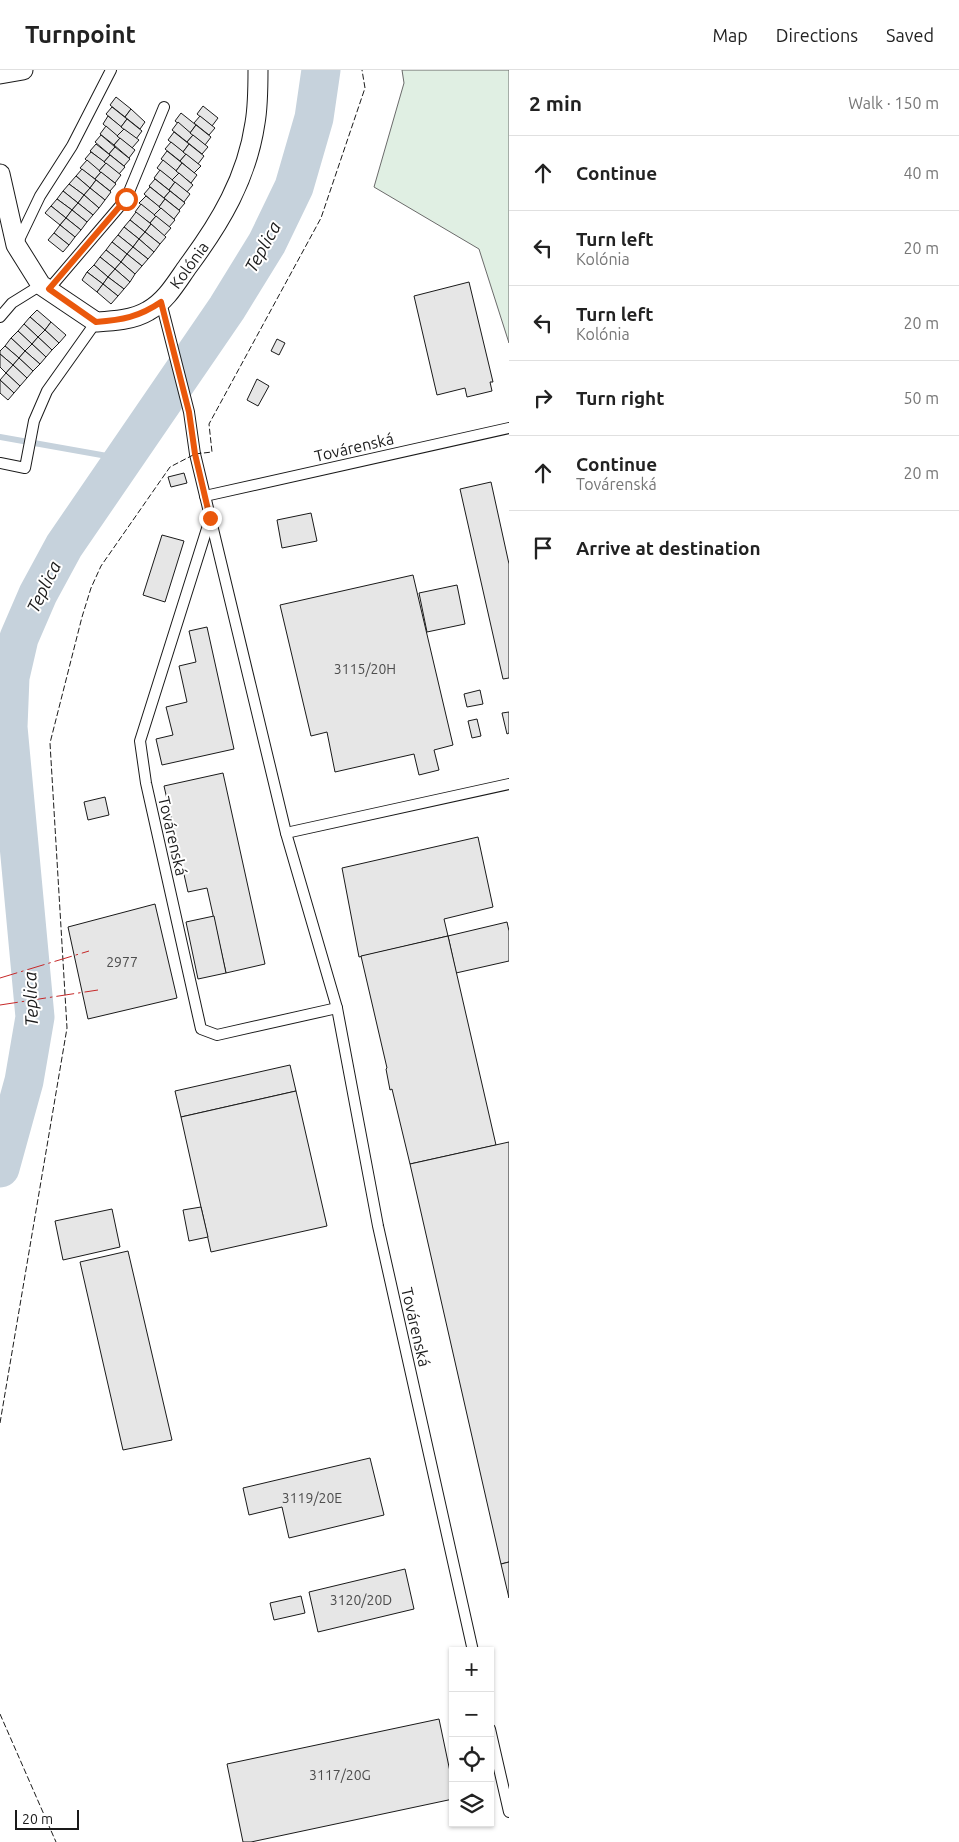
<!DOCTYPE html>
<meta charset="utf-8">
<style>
:root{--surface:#fff;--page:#f2f2f2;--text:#222;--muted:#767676;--line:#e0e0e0}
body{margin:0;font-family:Ubuntu,sans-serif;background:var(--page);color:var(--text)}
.controls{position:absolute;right:15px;bottom:15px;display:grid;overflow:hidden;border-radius:0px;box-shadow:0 1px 4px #0004}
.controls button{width:45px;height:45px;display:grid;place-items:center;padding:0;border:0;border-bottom:1px solid var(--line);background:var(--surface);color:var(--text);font:25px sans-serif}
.scale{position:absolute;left:15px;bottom:12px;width:64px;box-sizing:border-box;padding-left:5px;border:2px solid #1a1a1a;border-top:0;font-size:14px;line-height:18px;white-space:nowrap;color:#1a1a1a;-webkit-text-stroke:4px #fff;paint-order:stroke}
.stop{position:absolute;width:15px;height:15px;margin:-11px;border:4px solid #ea580c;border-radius:50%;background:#fff}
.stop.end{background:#ea580c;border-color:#fff;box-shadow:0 1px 5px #0008}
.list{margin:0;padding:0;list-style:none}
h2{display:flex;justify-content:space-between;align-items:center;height:65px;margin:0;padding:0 20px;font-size:21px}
h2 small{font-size:16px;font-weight:400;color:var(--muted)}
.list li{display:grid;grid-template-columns:32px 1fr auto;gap:15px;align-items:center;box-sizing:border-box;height:75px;padding:0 20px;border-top:1px solid var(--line)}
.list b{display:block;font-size:19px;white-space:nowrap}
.list p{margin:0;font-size:16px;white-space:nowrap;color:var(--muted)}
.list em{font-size:16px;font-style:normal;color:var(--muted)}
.icon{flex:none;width:28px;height:28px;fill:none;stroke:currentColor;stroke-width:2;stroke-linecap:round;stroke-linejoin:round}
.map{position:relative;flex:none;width:509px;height:1772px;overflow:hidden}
header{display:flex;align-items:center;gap:30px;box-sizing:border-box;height:70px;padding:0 25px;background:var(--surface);border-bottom:1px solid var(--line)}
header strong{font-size:24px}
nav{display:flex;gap:28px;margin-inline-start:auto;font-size:18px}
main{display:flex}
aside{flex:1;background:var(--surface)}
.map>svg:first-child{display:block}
.green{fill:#e0efe3;stroke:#6a6a6a}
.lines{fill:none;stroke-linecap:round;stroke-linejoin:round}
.stream{stroke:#c6d2dc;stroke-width:6}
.river{stroke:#c6d2dc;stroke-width:39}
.building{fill:#e6e6e6;stroke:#1a1a1a}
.service-casing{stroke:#1a1a1a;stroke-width:12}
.minor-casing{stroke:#1a1a1a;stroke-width:21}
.service{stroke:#fff;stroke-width:10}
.minor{stroke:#fff;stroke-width:19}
.fence{stroke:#1a1a1a;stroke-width:1;stroke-dasharray:6 2.5;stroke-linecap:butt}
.power{stroke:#c62828;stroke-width:1;stroke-dasharray:18 4 2.5 4;stroke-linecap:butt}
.route{stroke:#ea580c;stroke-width:6}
.labels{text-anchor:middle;stroke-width:4;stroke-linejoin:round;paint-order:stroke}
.number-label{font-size:14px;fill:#4d4d4d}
.street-label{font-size:16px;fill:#1a1a1a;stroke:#fff}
.water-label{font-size:18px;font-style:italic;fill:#1a1a1a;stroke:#fff}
</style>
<header>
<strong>Turnpoint</strong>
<nav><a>Map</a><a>Directions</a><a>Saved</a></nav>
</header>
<main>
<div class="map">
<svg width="509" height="1772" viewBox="0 0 509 1772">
<rect width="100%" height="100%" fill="#fff"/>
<polygon class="green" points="402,0 509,0 509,273 479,179 374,117 404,13"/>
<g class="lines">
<polyline class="stream" points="0,367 124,389"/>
<polyline class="river" points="0,1098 24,1011 35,947 8,657 10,607 19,568 38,524 64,476 227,238 267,173 294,117 314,48 321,0"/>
</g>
<g class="building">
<polygon points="116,27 131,39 125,47 110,35"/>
<polygon points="203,36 218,48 212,56 197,44"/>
<polygon points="112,37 127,49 121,57 106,44"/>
<polygon points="131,39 145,52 140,59 125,47"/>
<polygon points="181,43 196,55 190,63 175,51"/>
<polygon points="108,46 124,59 117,66 103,54"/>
<polygon points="200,46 215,58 209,65 194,53"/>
<polygon points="127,49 142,61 136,69 121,57"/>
<polygon points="178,52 193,65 187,72 172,60"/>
<polygon points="196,55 211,67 205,75 190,63"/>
<polygon points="106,56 120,68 114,75 100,64"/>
<polygon points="124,59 139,70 132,78 117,66"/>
<polygon points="174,62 189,74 183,82 168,70"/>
<polygon points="101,65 115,77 109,84 95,72"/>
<polygon points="193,65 208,77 202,84 187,72"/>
<polygon points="120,68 135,80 129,88 114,75"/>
<polygon points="171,72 186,84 180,91 165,79"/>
<polygon points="96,74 110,85 104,92 90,81"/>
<polygon points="189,74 204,86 198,94 183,82"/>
<polygon points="115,77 130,89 124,96 109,84"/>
<polygon points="167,81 182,93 176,101 161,89"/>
<polygon points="91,82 106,93 99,101 85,89"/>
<polygon points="186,84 201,96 194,103 180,91"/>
<polygon points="110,85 125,97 119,104 104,92"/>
<polygon points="87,90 101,102 95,109 80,98"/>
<polygon points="163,90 179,103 172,110 157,98"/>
<polygon points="106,93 121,105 115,113 99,101"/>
<polygon points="182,93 197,105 191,113 176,101"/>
<polygon points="82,99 96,110 90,118 76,106"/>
<polygon points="160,100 175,112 169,120 154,108"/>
<polygon points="101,102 116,114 110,121 95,109"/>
<polygon points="179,103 193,115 187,122 172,110"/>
<polygon points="76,106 90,118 84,125 69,114"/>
<polygon points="155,109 170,121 164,128 149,116"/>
<polygon points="96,110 111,122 105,130 90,118"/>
<polygon points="175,112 190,124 184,132 169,120"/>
<polygon points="69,114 84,125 78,133 63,121"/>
<polygon points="150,117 165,129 159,137 144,124"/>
<polygon points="90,118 105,130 99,138 84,125"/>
<polygon points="63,121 78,133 72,140 57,129"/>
<polygon points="170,121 185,133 179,140 164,128"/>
<polygon points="84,125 99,138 93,145 78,133"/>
<polygon points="146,126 161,138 154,145 139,133"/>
<polygon points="57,129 72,140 66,148 51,136"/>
<polygon points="165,129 180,141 174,149 159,137"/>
<polygon points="78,133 93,145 87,152 72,140"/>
<polygon points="141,134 156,146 150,153 135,142"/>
<polygon points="51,136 66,148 60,155 45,143"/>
<polygon points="161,138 175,150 169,157 154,145"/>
<polygon points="72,140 87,152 81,160 66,148"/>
<polygon points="136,142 151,154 145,162 130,150"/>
<polygon points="156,146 171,158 164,166 150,153"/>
<polygon points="66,148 81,160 75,167 60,155"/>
<polygon points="130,150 145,162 139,169 124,157"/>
<polygon points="151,154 166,167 160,174 145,162"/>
<polygon points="60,155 75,167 69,175 54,163"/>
<polygon points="124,157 139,169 133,177 118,165"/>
<polygon points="145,162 160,174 154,182 139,169"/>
<polygon points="54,163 69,175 63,182 48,170"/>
<polygon points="118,165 133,177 127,184 112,172"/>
<polygon points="139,169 154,182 148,189 133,177"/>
<polygon points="112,172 127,184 121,192 106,180"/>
<polygon points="133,177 148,189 142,196 127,184"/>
<polygon points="106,180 121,192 115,199 100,187"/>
<polygon points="127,184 142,196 135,204 121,192"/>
<polygon points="100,187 115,199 108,207 94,195"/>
<polygon points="121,192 135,204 130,212 115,199"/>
<polygon points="94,195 108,207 103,214 87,202"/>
<polygon points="115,199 130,212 124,219 108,207"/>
<polygon points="87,202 103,214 97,222 82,210"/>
<polygon points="108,207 124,219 118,226 103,214"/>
<polygon points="469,212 493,312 490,312 492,321 467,327 465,318 437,325 414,226"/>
<polygon points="103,214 118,226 111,234 97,222"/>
<polygon points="37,240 51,252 45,260 30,247"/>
<polygon points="30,247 45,260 38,267 24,254"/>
<polygon points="51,252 66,265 59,273 45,260"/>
<polygon points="24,254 38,267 32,274 18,261"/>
<polygon points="45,260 59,273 52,280 38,267"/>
<polygon points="18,261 32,274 25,281 11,268"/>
<polygon points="38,267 52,280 46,287 32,274"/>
<polygon points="11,268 25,281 19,288 5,276"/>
<polygon points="277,269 285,273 279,285 271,281"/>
<polygon points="32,274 46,287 40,294 25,281"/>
<polygon points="5,276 19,288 13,295 0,284 0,281"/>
<polygon points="25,281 40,294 33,301 19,288"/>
<polygon points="0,284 13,295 6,303 0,297"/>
<polygon points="19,288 33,301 27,308 13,295"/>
<polygon points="13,295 27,308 20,316 6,303"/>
<polygon points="6,303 20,316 14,323 0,310"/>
<polygon points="257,309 269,316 258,336 247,330"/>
<polygon points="0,310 14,323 8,330 0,323"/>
<polygon points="184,403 187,413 171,417 168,407"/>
<polygon points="491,412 509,494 509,608 503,609 460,419"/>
<polygon points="311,443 317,471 282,478 277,450"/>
<polygon points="162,465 184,471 165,532 143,525"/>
<polygon points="413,505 453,675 434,680 439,700 419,705 414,684 335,702 327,662 311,666 280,535"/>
<polygon points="457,515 465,554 427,562 419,523"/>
<polygon points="207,557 234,679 162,695 156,669 173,665 166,637 187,632 179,596 196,592 189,561"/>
<polygon points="480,620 483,634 467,637 464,624"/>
<polygon points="509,642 509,663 507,664 502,643"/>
<polygon points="477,649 481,666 472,668 468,651"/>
<polygon points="223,703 265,894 226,903 207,818 188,822 164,716"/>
<polygon points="105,727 109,745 88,750 84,732"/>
<polygon points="478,767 493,837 444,849 448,866 359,887 342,798"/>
<polygon points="155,834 177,928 88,949 68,857"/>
<polygon points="214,846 226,903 198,909 186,852"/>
<polygon points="507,852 509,861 509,891 456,903 448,866"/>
<polygon points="448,866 496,1075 410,1094 392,1019 390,1020 386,999 387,998 361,886"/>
<polygon points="290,995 296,1021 181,1047 175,1021"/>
<polygon points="296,1021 327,1156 211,1182 181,1047"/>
<polygon points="509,1072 509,1492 501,1494 410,1094"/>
<polygon points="201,1137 208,1167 189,1171 183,1140"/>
<polygon points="112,1139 120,1177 63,1190 55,1151"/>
<polygon points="128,1181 172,1370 123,1380 80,1192"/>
<polygon points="370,1388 384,1445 289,1468 282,1437 249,1445 243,1418"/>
<polygon points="509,1492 509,1528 501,1494"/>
<polygon points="405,1499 414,1539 318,1562 309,1522"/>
<polygon points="301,1526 305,1543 274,1550 270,1533"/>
<polygon points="439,1649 453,1716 453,1729 251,1772 243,1772 227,1694"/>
</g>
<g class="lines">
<defs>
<g id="service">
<polyline points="17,174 40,126 72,76 111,0"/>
<polyline points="49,219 126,129 164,37"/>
<polyline points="161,232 189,342 195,384 286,763 337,938 378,1156 473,1581"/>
<polyline points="0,247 12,233 41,215"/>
<polyline points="0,393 25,398 34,351 47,321 96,252"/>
<polyline points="205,426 509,358"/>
<polyline points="210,449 140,671 146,713 201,959 217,965 337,938"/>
<polyline points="286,763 509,714"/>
<polyline points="490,1659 509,1742"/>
</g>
<g id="minor">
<polyline points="0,4 23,0"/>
<path d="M0 104 16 175 41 215 96 252C113 251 133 250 148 241 166 231 176 213 188 196 220 153 247 108 255 53 258 36 258 18 258 0"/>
</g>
</defs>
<use href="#service" class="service-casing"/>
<use href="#minor" class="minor-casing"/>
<use href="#service" class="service"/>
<use href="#minor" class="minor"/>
<g class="fence">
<polyline points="0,1353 67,958 50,673 82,547 91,518 101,496 170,397 195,384 212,382 209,354 321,148 365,18 362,0"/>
<polyline points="0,1644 56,1772"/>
</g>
<g class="power">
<polyline points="0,908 89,881"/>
<polyline points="0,935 98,920"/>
</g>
</g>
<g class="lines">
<path class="route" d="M126 129 49 219 96 252C122 250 139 247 161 232L189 342 195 384 210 448"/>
</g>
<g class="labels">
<g class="number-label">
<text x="365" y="604">3115/20H</text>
<text x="122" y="897">2977</text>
<text x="312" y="1433">3119/20E</text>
<text x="361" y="1535">3120/20D</text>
<text x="340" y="1710">3117/20G</text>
</g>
<g class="street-label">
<text transform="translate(189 195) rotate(-54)" y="6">Kolónia</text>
<text transform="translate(354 377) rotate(-13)" y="6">Továrenská</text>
<text transform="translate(173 766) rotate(77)" y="6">Továrenská</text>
<text transform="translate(416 1257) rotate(77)" y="6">Továrenská</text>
</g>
<g class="water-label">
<text transform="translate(263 177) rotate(-61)" y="6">Teplica</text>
<text transform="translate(44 517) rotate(-64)" y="6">Teplica</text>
<text transform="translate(31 929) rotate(-92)" y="6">Teplica</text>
</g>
</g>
</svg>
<div class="controls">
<button>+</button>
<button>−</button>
<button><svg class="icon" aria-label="locate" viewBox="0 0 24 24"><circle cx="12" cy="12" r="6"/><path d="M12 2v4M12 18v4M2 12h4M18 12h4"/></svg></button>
<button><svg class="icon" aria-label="layers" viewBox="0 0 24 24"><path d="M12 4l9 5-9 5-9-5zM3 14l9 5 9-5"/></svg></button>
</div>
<div class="scale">20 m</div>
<div class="stop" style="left:126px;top:129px"></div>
<div class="stop end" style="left:210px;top:448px"></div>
</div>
<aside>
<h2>2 min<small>Walk · 150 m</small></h2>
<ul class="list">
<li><svg class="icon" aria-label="ahead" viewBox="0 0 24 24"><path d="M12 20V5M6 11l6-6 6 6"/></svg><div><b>Continue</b></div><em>40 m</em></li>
<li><svg class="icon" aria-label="left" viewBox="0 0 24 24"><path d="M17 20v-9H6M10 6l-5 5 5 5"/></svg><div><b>Turn left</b><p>Kolónia</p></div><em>20 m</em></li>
<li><svg class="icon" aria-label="left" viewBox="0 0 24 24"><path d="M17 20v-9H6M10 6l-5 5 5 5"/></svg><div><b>Turn left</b><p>Kolónia</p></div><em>20 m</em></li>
<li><svg class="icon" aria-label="right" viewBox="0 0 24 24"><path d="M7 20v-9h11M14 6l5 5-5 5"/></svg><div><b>Turn right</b></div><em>50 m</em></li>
<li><svg class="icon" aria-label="ahead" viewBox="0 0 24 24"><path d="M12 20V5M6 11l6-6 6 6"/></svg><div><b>Continue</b><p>Továrenská</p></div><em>20 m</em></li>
<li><svg class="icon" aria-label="arrive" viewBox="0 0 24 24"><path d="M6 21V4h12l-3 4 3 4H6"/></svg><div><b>Arrive at destination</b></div></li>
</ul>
</aside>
</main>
